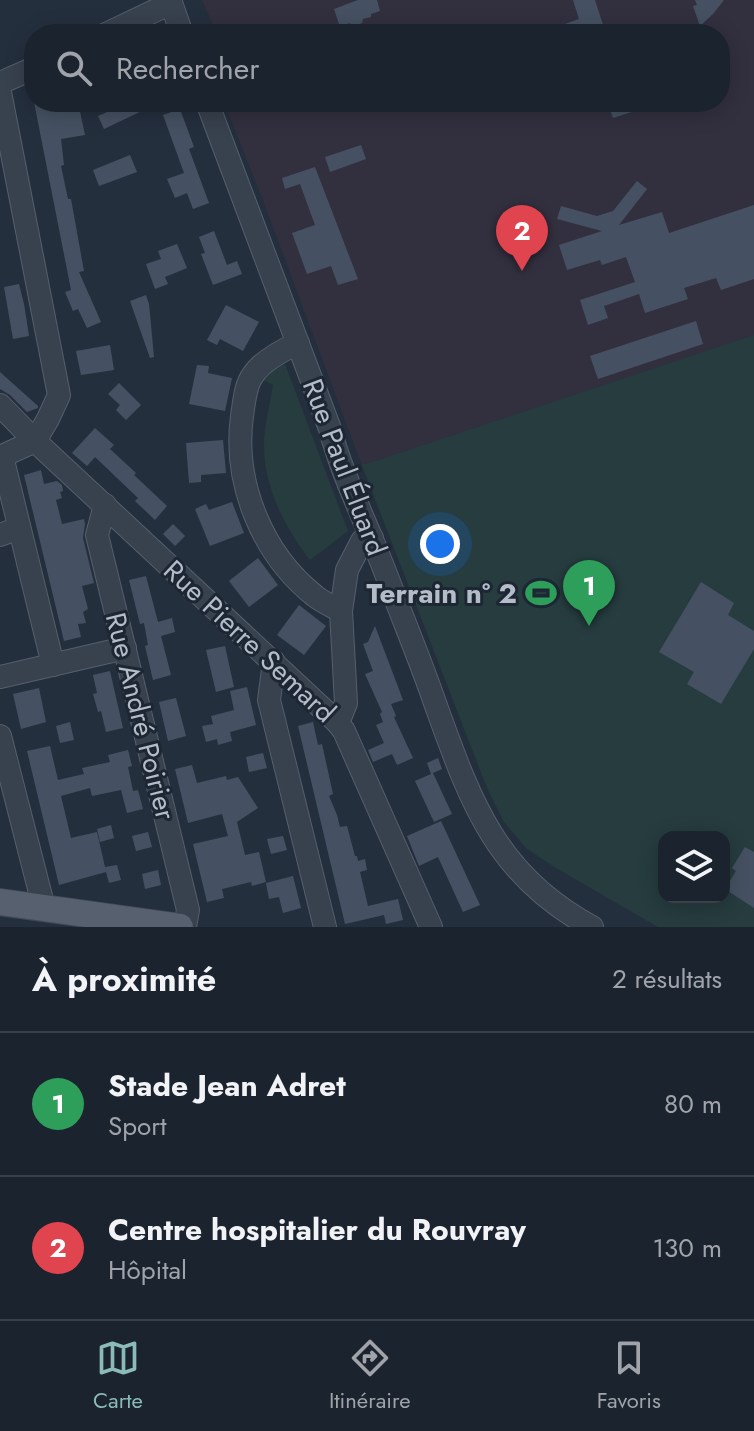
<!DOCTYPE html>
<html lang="fr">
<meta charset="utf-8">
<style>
:root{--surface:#1b232e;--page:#242b36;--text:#f1f3f6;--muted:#a0a4aa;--line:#39404a;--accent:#8bbbb9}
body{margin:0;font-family:Jost,sans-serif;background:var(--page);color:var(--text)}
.controls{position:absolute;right:24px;bottom:24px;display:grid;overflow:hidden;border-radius:16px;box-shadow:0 4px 20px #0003}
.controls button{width:72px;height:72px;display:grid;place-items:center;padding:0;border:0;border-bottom:2px solid var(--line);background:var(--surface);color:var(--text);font:40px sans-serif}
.you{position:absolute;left:440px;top:544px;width:28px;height:28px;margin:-20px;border:6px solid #fff;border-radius:50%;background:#1a73e8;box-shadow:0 0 0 12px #1a73e833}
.badge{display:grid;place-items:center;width:52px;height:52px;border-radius:50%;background:var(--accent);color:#fff;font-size:26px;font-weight:700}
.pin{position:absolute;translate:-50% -66px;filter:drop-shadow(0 2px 4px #0008)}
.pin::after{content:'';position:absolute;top:42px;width:28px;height:24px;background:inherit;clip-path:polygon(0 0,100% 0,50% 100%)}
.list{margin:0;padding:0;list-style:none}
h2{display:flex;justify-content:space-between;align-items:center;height:104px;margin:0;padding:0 32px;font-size:34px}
h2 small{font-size:26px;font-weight:400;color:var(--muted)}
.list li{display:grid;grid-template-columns:52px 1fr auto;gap:24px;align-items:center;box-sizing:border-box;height:144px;padding:0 32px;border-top:2px solid var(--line)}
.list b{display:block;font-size:30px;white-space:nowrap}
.list p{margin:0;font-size:26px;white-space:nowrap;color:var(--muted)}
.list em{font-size:26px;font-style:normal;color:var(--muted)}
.icon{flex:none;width:44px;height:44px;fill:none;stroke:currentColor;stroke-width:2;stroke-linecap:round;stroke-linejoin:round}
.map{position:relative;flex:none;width:754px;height:927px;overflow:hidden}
.search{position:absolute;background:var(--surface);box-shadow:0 4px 20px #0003;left:24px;right:24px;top:24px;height:88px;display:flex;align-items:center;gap:20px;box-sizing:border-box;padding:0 28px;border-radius:32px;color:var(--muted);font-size:30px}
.sheet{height:392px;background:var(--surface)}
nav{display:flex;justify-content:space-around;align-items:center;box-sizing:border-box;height:112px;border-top:2px solid var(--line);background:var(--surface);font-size:22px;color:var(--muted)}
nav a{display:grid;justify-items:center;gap:4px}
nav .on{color:var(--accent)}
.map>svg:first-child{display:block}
.medical{fill:#32303f}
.green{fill:#263c3f;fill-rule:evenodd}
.building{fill:#455162}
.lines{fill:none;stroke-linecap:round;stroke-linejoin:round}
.minor-casing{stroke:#565f6c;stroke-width:24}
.major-casing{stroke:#414a57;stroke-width:28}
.minor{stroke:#38414e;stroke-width:22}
.major{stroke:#56606e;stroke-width:26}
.labels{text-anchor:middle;stroke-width:6;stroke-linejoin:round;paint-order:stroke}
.street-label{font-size:28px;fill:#b4bcc9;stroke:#1d2633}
.poi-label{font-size:28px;font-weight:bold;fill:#b4bcc9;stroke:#1d2633;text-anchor:end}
</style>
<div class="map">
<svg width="754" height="927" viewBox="0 0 754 927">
<rect width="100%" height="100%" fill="#242f3e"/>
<polygon class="medical" points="202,0 754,0 754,335 366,464 361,463 266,208 224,102 720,102 720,34 211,34 213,25"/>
<g class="green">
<path d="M754 335V927H658L556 868 527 849 504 822 487 788 361 463 366 464ZM664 837H724V897H664Z"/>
<path d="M285 364 348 531 310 560C285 528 264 487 264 446 264 425 270 405 273 385L263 380 274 368Z"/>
</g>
<g class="building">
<polygon points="358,0 377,0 380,11 371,14 371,17 363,19 362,23 351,27 350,23 340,27 334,9"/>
<polygon points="573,0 595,0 606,34 542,34 542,32 579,19"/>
<polygon points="695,0 724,0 713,14 700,26 693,6 697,5"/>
<polygon points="34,102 78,102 85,135 61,139 64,165 61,166 68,199 71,199 84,271 79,272 101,322 87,328 78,309 73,311 65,292 71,290"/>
<polygon points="130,102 161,102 104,129 98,116"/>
<polygon points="607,102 654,102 654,105 613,118"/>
<polygon points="180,109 194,147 189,149 209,203 193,209 187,193 175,198 167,179 184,173 163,115"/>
<polygon points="361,145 366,159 330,172 325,157"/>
<polygon points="130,155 137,172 99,186 93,170"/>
<polygon points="315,167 358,279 338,285 331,266 307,274 292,233 315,225 300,184 285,189 282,178"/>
<polygon points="637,181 647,189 619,225 662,212 669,233 754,205 754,279 721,290 716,278 684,288 688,299 645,313 639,294 604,306 608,318 588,325 580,300 635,282 626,257 602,265 600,260 567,270 559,245 602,231 557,219 561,206 597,216 613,211"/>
<polygon points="214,231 227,265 237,261 242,274 213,285 201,254 205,253 199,237"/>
<polygon points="177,244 187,268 165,277 168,284 155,289 146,264 161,259 158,251"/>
<polygon points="19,284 24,304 29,336 13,339 4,287"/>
<polygon points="146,295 149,304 154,357 150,358 130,301"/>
<polygon points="226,305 259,322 243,351 220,339 217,345 207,340"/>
<polygon points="696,321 703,344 598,379 590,356"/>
<polygon points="110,345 114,370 81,375 76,351"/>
<polygon points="197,365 209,366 208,373 232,378 225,411 189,404"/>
<polygon points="0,372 38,406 38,408 27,412 10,395 0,389"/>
<polygon points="119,383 141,405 126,420 116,410 120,405 108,394"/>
<polygon points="95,428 114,445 110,449 136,473 134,475 167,506 155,520 135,501 138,498 95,457 87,466 72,453"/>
<polygon points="223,440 226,473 201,475 201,482 189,483 186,443"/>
<polygon points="41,470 44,484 57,481 62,485 63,491 60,492 62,498 56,500 62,524 84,519 85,524 83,538 94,583 82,586 88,609 83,612 86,623 78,624 81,637 64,641 24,475"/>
<polygon points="232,502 244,533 210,546 195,509 206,504 209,510"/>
<polygon points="173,524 185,536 175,546 163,534"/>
<polygon points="258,558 278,585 249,607 229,581"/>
<polygon points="146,576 158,622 172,618 175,632 161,636 171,675 153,680 145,646 148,645 144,623 140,624 129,580"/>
<polygon points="701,582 734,603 728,615 754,631 754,649 721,704 687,684 694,672 659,652"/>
<polygon points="299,605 326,626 304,655 277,635"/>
<polygon points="375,626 403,700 391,704 396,716 394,717 413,758 397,765 392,754 373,762 368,750 384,743 376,725 383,722 380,714 382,712 365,674 373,671 363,644 368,642"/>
<polygon points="225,646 234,687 216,692 206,650"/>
<polygon points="110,671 123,728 106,732 101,711 98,712 93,694 97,693 93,675"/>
<polygon points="247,687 256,725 230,732 232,741 218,745 217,739 206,742 202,726 213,724 211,716 234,710 230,691"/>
<polygon points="39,688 46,722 21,729 13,694"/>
<polygon points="176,698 186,736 168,741 159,702"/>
<polygon points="70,722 74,740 60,743 56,726"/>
<polygon points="313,722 318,745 322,744 333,794 329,796 337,815 340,827 347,826 355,856 357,856 358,861 365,859 367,870 360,872 368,906 398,899 403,920 386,924 384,915 345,924 298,726"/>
<polygon points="50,746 58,780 84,774 82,768 110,762 108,755 128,750 132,766 128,767 133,791 138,790 143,809 127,813 121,790 92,796 90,788 61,796 71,838 97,832 105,867 117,865 121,880 109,883 106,872 59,885 27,751"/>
<polygon points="263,753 267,768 249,772 246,757"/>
<polygon points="438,758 442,769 433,773 452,814 434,822 415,781 431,774 427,763"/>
<polygon points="192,765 197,783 226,776 227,780 238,777 258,808 237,822 245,855 259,852 266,882 252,886 251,882 222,889 224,898 207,902 193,844 228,836 222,814 188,823 175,769"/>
<polygon points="441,821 480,905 463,912 438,857 419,866 407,836"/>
<polygon points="111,825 114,838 100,842 97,829"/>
<polygon points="148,832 152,847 136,851 132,836"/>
<polygon points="283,836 287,850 271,854 267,839"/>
<polygon points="745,847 754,852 754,908 725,889 736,871 732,868"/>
<polygon points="158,870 161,885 145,889 142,874"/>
<polygon points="293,876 301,908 283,913 279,897 269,899 266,883"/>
</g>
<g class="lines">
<defs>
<g id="minor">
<polyline points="170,0 182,34"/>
<polyline points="106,34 171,3"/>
<polyline points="0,83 34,68"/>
<polyline points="0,92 59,395 48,419 35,441 0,457"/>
<path d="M207 102 330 429C340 467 356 501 371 537 380 558 388 579 396 600 409 634 423 668 435 703 470 800 495 875 592 927"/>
<path d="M298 343C283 350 262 361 253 375 245 385 244 404 242 416 233 483 262 554 315 596 322 602 332 606 341 611"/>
<polyline points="0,405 35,441 338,723 344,731 431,927"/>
<polyline points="2,456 53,665"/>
<polyline points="105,505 97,535 188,910 185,927"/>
<polyline points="0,535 19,528"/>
<polyline points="274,662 269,700 325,927"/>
<polyline points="0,677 125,648"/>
<polyline points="338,723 346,703 341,611 347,570 362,541 372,538"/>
<polyline points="0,736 44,908"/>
</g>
<polyline id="major" points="0,902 180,927"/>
</defs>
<use href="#minor" class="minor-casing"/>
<use href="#major" class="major-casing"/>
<use href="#minor" class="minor"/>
<use href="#major" class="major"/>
</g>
<defs>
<symbol id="stadium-bare" viewBox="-9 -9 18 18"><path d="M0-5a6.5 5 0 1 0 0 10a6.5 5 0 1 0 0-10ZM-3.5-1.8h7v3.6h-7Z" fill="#2e9e5b" stroke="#1d2633" stroke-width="2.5" paint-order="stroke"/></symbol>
</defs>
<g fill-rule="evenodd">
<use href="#stadium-bare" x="519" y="571" width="44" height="44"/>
</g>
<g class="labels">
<g class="street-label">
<text transform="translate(345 467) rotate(69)" y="10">Rue Paul Éluard</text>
<text transform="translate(250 641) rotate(43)" y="10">Rue Pierre Semard</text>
<text transform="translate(141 716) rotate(76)" y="10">Rue André Poirier</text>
</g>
<g class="poi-label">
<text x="517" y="603">Terrain n° 2</text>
</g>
</g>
</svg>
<div class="controls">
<button><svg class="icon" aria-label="layers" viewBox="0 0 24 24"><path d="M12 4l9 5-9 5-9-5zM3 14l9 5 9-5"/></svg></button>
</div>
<div class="you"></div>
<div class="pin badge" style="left:589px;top:626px;background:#2e9e5b">1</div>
<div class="pin badge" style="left:522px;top:271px;background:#e0444e">2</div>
<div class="search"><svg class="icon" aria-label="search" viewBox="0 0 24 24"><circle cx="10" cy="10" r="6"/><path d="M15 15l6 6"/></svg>Rechercher</div>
</div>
<section class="sheet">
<h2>À proximité<small>2 résultats</small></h2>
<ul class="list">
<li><span class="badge" style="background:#2e9e5b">1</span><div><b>Stade Jean Adret</b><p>Sport</p></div><em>80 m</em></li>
<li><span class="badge" style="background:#e0444e">2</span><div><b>Centre hospitalier du Rouvray</b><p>Hôpital</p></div><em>130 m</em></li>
</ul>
</section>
<nav>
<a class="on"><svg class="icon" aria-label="map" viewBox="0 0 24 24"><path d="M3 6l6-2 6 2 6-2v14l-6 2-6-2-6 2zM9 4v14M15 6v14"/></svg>Carte</a>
<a><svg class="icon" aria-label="directions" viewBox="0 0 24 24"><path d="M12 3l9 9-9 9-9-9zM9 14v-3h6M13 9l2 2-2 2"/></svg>Itinéraire</a>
<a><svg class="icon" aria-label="saved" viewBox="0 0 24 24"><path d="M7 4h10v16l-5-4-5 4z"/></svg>Favoris</a>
</nav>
